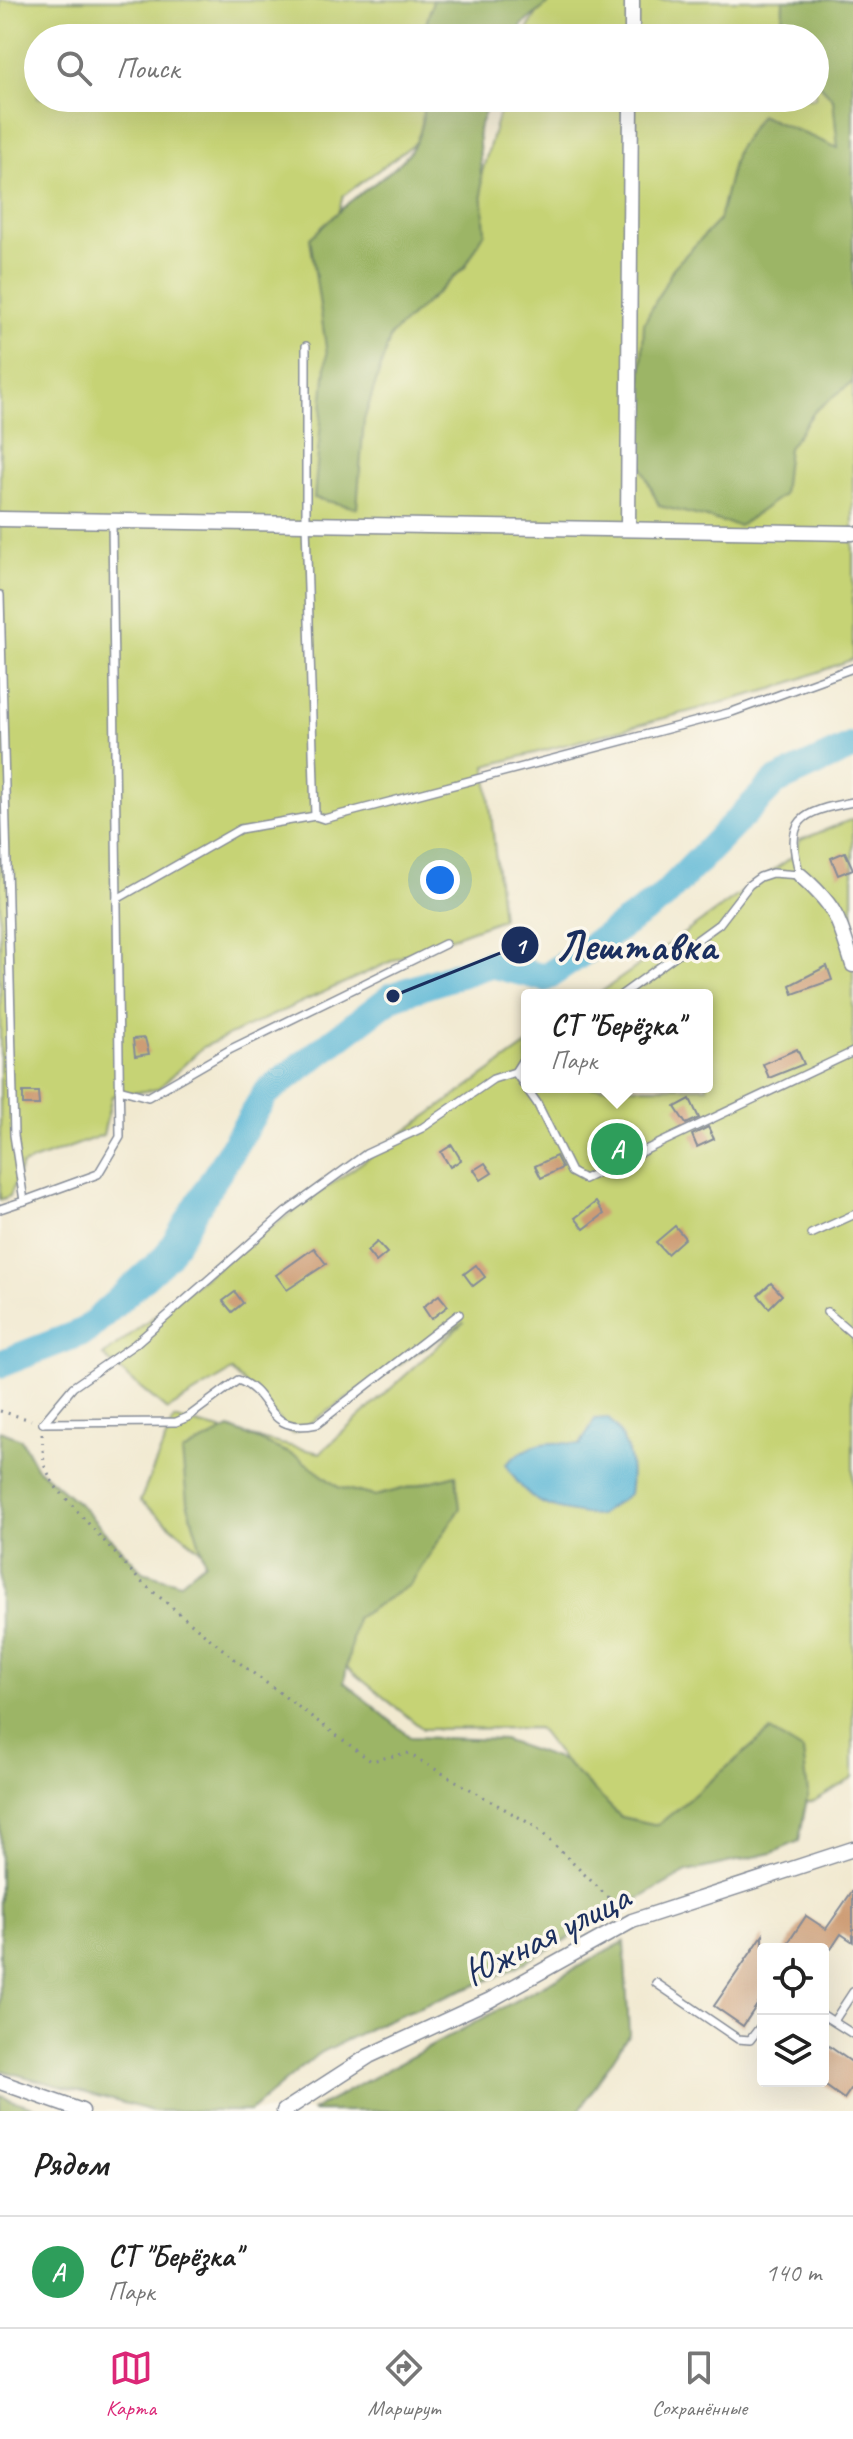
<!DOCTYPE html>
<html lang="ru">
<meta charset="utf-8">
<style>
:root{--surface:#fff;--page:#f6f6f6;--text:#222;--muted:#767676;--line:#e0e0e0;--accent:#db2777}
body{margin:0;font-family:Caveat,sans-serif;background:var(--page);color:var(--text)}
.controls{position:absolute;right:24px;bottom:24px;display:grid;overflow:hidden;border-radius:8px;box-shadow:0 8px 32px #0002}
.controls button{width:72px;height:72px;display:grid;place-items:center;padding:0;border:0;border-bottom:2px solid var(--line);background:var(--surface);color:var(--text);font:40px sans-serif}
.you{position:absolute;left:440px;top:880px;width:28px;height:28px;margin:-20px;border:6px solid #fff;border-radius:50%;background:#1a73e8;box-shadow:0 0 0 12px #1a73e833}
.badge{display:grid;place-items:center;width:52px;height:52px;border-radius:50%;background:var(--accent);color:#fff;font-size:26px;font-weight:700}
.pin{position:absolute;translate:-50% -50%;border:4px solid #fff;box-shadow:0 2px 8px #0006}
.popup{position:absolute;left:521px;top:989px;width:192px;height:104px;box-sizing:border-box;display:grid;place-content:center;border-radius:8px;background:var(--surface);filter:drop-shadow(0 2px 6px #0005);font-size:26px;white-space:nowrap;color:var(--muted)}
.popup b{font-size:30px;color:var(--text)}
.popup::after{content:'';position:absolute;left:50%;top:100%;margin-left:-16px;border:16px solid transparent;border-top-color:var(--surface)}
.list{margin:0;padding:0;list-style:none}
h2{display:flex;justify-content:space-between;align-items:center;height:104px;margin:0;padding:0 32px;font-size:34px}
h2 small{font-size:26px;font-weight:400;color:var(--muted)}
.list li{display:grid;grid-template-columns:52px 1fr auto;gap:24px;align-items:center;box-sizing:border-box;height:112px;padding:0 32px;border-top:2px solid var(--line)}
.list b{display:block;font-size:30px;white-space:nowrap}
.list p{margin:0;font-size:26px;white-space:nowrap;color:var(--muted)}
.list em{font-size:26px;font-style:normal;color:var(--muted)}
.icon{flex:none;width:44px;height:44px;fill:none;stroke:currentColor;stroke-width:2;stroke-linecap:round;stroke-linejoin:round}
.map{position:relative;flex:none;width:853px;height:2111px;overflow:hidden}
.search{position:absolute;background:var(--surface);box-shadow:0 8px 32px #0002;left:24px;right:24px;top:24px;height:88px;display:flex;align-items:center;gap:20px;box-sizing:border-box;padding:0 28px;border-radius:44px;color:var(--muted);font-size:30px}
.sheet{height:216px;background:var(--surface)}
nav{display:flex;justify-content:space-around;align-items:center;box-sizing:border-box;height:112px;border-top:2px solid var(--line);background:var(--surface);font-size:22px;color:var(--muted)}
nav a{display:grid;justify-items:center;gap:4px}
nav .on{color:var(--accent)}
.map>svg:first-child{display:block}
.green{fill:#c6d375;stroke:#70816a;stroke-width:2}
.forest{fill:#9cb566;stroke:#5c7262;stroke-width:2}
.water{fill:#57b5d5;stroke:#39729a;stroke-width:2}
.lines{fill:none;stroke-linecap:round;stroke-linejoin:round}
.river{stroke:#57b5d5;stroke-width:28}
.building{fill:#cd9c75}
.lane-casing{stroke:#868c97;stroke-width:10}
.street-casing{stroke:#868c97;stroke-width:17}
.path{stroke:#868c97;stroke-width:3;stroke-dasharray:2 6;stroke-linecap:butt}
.lane{stroke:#fff;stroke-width:7}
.street{stroke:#fff;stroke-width:14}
.labels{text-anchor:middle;stroke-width:7;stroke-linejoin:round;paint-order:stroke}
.street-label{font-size:40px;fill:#1b2f5e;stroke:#fbf7ec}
.leader{fill:none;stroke:#1b2f5e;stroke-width:3}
.callout-dot{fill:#1b2f5e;stroke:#fbf7ec;stroke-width:3}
.mark-label{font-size:24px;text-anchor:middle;font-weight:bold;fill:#fff}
.callout-label{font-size:42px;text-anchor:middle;font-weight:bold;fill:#1b2f5e;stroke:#fbf7ec;stroke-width:7;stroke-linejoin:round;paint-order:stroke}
</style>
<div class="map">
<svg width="853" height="2111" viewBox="0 0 853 2111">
<rect width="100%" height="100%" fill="#fbf7ec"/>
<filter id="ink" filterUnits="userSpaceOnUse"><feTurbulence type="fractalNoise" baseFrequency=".0125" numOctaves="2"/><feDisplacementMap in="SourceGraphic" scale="16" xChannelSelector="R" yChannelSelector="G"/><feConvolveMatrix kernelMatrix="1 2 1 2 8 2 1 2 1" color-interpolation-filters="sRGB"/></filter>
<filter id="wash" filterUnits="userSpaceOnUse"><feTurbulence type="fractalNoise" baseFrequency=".006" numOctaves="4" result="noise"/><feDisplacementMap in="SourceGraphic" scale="32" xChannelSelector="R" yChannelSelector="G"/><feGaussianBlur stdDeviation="1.8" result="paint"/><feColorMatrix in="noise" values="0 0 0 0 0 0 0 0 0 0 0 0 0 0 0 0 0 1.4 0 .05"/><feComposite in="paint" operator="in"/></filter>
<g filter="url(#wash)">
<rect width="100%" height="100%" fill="#f1e9d0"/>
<g class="green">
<polygon points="0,0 457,0 443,38 38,38 38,98 432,98 430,132 343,196 326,257 468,222 503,98 815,98 815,38 522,38 545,0 853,0 853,659 776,688 486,766 502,919 414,951 203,1047 158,1089 112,1096 103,1135 22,1165 10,1196 0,1200"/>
<polygon points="853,819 853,1778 814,1801 624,1840 538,1728 423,1729 140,1501 174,1419 320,1453 464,1322 293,1434 232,1371 167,1410 103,1356 246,1245 527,1045 527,1087 707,1087 707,995 597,995 792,857 800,840"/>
</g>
<g class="forest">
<polygon points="433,0 553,0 522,25 516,38 422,38"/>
<polygon points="783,0 853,0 853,382 815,411 788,448 783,495 739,526 659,506 638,459 644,323 674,267 719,220 736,151 760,115 838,148 833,99 815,79 815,38 787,38 782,26"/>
<path d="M422 98H491L478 129 485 232 465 267 391 335 364 420 357 508 314 498 327 354 310 238C324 226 337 212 352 200 388 171 430 154 422 98Z"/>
<polygon points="230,1428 298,1457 338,1487 375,1496 456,1475 460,1508 410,1585 356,1618 344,1682 410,1737 503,1740 564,1761 621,1817 658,1825 770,1731 803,1751 808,1793 799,1841 772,1853 687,1872 506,1973 387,2020 318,2054 250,2111 153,2111 0,2070 0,1431 21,1439 36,1467 80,1505 143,1572 180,1583 205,1562 187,1502 182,1452"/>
<polygon points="624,1942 629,2034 579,2111 311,2111"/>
<polygon points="0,2096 45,2111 0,2111"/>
</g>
<path class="water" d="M608 1418C629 1441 634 1464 629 1494L598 1516C552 1509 529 1507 506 1464 530 1442 548 1440 580 1445L595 1419Z"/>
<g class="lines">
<polyline class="river" points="0,1364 85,1331 167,1256 266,1093 393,996 490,964 545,978 661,899 775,782 853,746"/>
</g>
<g id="blocks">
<g class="building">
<polygon points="845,852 853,869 838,875 831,858"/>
<polygon points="827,966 832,980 793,994 790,985"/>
<polygon points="145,1038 149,1054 135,1056 133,1039"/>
<polygon points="797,1049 804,1064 769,1078 763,1064"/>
<polygon points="23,1092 38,1092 39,1105 23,1105"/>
<polygon points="690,1099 699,1118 686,1124 675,1107"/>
<polygon points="708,1127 714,1139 697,1147 692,1135"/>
<polygon points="452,1145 461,1160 450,1167 441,1152"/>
<polygon points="556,1156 562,1168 541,1178 535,1166"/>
<polygon points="485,1163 492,1173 481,1180 474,1170"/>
<polygon points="596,1202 604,1214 584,1229 575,1218"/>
<polygon points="675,1226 685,1238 667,1254 656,1242"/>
<polygon points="377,1242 387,1253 376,1262 367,1251"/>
<polygon points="314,1248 326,1264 287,1290 276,1275"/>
<polygon points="476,1265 485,1277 473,1286 464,1274"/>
<polygon points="771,1283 782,1295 769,1308 758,1295"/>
<polygon points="235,1292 243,1303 232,1312 223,1301"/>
<polygon points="439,1295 448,1306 431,1319 423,1307"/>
<polygon points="853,1890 853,1942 841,1934 831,1949 784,1949 806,1916 826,1929"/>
<polygon points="763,1935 763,1996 743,2026 714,2006"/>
<polygon points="823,2042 853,2063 853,2086 844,2099 823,2084"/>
</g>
</g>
</g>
<g filter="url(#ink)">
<use href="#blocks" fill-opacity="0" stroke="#868c97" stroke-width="2"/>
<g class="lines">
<defs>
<g id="lane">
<polyline points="306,346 306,524 315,816"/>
<polyline points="0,595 14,1135 24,1201 98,1174 120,1137 112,521"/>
<polyline points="117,899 240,829 315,816 324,819 732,712 853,668"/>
<path d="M621 995 719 924 749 885 760 877 772 873 800 875C784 819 800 812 853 802"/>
<polyline points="515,1072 537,1103 571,1172 584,1179 853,1052"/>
<polyline points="119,1089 148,1097 231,1049 445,944"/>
<polyline points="0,1209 24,1201"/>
<polyline points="811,1234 853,1215"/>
<polyline points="827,1312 853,1334"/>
<polyline points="43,1423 73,1387 135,1344 286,1212 366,1154 422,1128 493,1079 515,1072 527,1053"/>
<path d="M43 1423 176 1422 188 1417 238 1380C274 1393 263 1435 317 1424L459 1314"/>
<polyline points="656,1983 738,2039 750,2040 763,2023"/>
<polyline points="823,2015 853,2034"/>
<polyline points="834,2021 853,1992"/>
</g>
<g id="street">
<polyline points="632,38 632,0"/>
<polyline points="0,519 853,533"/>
<polyline points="628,529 631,98"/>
<path d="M800 875C838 908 838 919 853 965"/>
<polyline points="0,2082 82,2111"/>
<polyline points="284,2111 369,2056 490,2000 632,1921 853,1849"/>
</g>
</defs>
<use href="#lane" class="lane-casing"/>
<use href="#street" class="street-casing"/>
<g class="path">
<polyline points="0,1411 31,1420"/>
<polyline points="42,1434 44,1465 54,1485 139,1580 237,1661 371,1761 407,1753 536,1827 621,1910"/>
</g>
<use href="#lane" class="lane"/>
<use href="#street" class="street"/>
</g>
</g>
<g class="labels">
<g class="street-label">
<text transform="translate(546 1934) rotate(-27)" y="14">Южная улица</text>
</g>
</g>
<path class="leader" d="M393 996L520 945"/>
<g class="callout-dot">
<circle cx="393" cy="996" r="8"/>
<circle cx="520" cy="945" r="20"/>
</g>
<g class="mark-label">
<text x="520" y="954">1</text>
</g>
<g class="callout-label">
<text x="636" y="960">Лештавка</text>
</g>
</svg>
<div class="controls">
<button><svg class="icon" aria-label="locate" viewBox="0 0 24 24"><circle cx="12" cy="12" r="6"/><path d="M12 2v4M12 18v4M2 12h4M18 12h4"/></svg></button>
<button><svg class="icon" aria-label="layers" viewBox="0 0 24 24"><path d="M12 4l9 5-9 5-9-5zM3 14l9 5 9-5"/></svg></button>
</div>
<div class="you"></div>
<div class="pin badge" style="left:617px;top:1149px;background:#2e9e5b">A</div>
<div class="popup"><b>СТ &quot;Берёзка&quot;</b>Парк</div>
<div class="search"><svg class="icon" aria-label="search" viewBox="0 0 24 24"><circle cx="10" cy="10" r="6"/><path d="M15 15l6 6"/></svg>Поиск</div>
</div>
<section class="sheet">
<h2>Рядом<small></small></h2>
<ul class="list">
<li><span class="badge" style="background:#2e9e5b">A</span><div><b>СТ &quot;Берёзка&quot;</b><p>Парк</p></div><em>140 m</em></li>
</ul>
</section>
<nav>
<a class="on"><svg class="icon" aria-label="map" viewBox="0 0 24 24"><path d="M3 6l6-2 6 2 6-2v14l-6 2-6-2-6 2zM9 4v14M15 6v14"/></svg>Карта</a>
<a><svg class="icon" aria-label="directions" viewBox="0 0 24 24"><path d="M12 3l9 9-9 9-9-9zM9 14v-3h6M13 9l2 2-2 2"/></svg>Маршрут</a>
<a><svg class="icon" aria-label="saved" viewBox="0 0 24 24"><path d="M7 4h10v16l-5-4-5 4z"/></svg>Сохранённые</a>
</nav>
